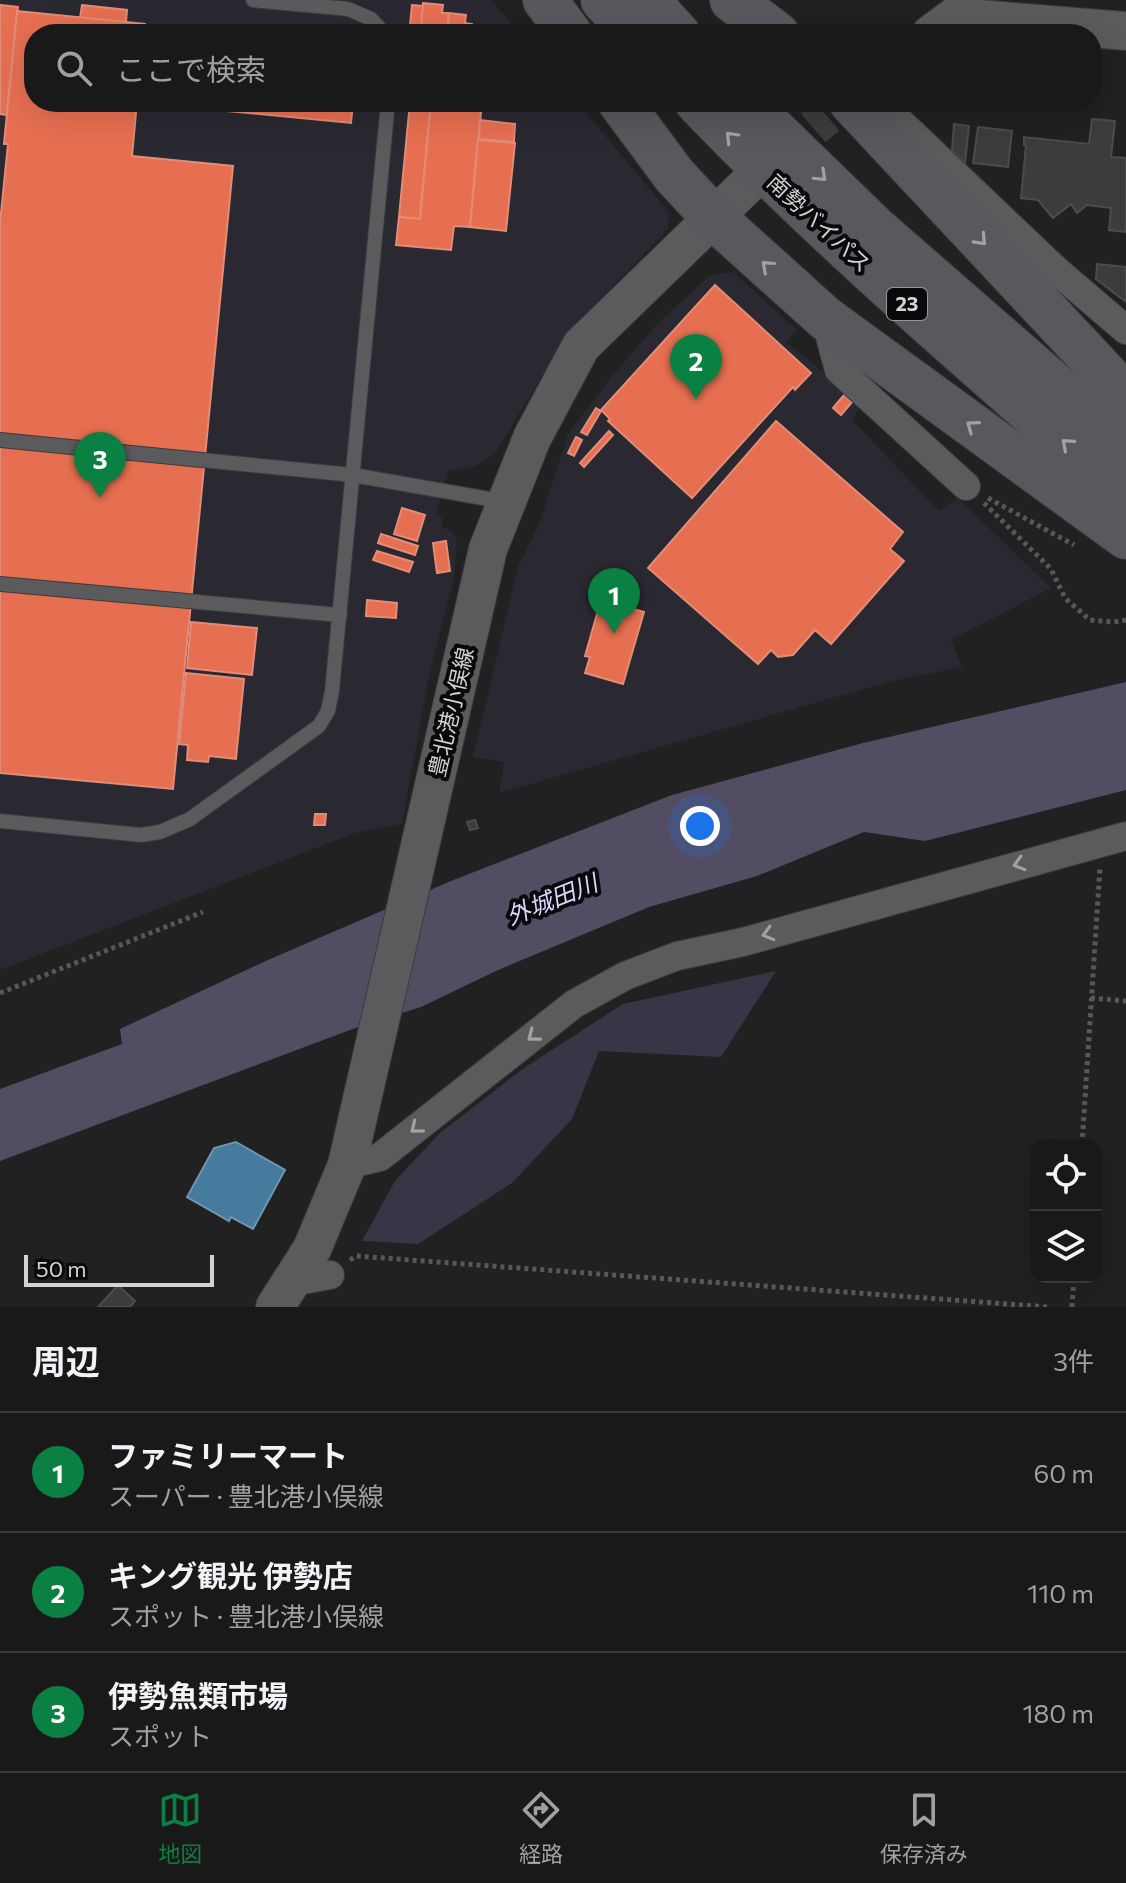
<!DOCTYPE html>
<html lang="ja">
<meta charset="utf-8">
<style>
:root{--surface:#19191a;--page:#222223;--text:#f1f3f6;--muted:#9fa0a2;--line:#373839;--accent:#0b8043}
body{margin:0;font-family:Commissioner,"Noto Sans JP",sans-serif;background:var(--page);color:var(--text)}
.controls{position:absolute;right:24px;bottom:24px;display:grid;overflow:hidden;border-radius:16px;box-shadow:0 8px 32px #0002}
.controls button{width:72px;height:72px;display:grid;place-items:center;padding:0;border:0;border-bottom:2px solid var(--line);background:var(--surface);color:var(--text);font:40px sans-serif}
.scale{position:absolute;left:24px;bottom:20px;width:190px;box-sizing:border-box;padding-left:8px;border:4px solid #d3d2d4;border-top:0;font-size:22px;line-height:28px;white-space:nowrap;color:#d3d2d4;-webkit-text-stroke:6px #0a0a0c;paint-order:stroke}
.you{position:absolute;left:700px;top:826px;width:28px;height:28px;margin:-20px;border:6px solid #fff;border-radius:50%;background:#1a73e8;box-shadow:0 0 0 12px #1a73e833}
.badge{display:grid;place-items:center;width:52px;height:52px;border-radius:50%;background:var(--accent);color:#fff;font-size:26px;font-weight:700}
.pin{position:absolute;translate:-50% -66px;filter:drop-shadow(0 2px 4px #0008)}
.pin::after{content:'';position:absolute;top:42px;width:28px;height:24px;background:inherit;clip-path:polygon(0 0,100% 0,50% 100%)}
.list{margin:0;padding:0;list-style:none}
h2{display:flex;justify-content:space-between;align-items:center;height:104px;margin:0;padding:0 32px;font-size:34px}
h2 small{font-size:26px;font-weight:400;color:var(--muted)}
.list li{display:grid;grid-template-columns:52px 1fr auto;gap:24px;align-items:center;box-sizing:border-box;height:120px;padding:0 32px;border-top:2px solid var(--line)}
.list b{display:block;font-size:30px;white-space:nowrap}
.list p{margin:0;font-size:26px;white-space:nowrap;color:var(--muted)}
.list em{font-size:26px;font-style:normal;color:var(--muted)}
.icon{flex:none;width:44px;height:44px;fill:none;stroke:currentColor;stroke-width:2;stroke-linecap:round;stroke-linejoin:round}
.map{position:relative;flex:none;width:1126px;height:1307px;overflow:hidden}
.search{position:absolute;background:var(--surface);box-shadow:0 8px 32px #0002;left:24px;right:24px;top:24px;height:88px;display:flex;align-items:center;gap:20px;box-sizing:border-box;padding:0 28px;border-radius:32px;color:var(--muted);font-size:30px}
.sheet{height:464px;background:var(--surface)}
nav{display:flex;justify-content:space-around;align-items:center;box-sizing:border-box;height:112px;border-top:2px solid var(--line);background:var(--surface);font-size:22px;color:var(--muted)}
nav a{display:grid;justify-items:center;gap:4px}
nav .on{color:var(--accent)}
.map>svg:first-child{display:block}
.built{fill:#2a2830}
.green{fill:#393446}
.water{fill:#534d63}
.shops{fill:#e76f51;stroke:#e18d78;stroke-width:2}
.public{fill:#457b9d;stroke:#7095ae;stroke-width:2}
.building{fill:#3c3c3c;stroke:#4c4c4b;stroke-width:2}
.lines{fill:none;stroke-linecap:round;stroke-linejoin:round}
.secondary-tunnel{stroke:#3c3c3d;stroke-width:38;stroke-dasharray:38 19;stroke-linecap:butt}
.service-casing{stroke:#3b3b3c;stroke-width:16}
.minor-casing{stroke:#3b3b3c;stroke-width:30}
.secondary-casing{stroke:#3b3b3c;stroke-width:40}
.trunk-casing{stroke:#3b3b3c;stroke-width:46}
.path{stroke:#585759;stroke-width:5;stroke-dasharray:4 4;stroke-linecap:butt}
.service{stroke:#5b5a5c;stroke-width:14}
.minor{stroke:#5b5a5c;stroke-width:28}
.secondary{stroke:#5b5a5c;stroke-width:38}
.trunk{stroke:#59585e;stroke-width:44}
.oneway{stroke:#a2a1a5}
.oneway2{stroke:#a3a2a4}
.labels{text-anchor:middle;stroke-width:8;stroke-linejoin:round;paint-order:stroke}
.shield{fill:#0a0a0c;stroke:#979698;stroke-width:2}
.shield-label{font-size:20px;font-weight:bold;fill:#d3d2d4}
.street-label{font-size:22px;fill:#d3d2d4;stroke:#0a0a0c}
.water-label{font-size:24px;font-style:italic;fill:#dfd4fc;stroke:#0a0a0c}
</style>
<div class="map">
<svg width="1126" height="1307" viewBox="0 0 1126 1307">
<rect width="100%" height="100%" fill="#212122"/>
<g class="built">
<polygon points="0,0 491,0 520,34 34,34 34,102 577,102 669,212 668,228 662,236 588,312 542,376 496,452 476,466 448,471 436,514 442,518 442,527 452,532 457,541 454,579 430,671 402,824 355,833 0,970"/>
<polygon points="733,272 797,330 786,342 862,403 852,420 939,511 958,498 1051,588 951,640 962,667 892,681 499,793 504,762 473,757 518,567 540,522 568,434 610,379 655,326 710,275"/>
</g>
<polygon class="green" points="776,971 721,1057 599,1051 572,1119 512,1183 418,1244 362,1241 395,1181 441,1132 524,1068 623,1004"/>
<polygon class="water" points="1126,682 1126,790 925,841 864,832 757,876 649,907 498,970 421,1007 358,1027 0,1161 0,1089 122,1044 120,1029 268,960 451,881 672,795 863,743"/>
<g class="shops">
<polygon points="423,3 443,5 442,13 449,13 447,34 420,30"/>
<polygon points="0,5 18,7 7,115 0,114"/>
<polygon points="82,5 127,10 126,22 80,18"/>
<polygon points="412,5 423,6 421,26 410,25"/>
<polygon points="17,11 145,24 144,34 34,34 34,102 137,102 132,156 233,166 173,789 0,773 0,223 8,144 4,144"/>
<polygon points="449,13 466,15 465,23 472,24 471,34 447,34"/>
<polygon points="217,102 353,102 351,123 217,110"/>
<polygon points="410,102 431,102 420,219 399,217"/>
<polygon points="431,102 482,102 470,227 454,226 451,250 396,245 399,217 420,219"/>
<polygon points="480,120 515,124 514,142 479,139"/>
<polygon points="478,140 515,143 506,231 470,227"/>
<polygon points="715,285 811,373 795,390 793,387 692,498 608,421 610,419 601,410"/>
<polygon points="844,395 852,402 841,415 833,408"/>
<polygon points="596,408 601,411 587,435 581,432"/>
<polygon points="776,421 903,532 890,549 904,561 831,644 815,630 793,655 778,657 771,650 758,664 648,568"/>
<polygon points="609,431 613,435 584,467 580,463"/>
<polygon points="576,437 582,440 574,456 568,453"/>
<polygon points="402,508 425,515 417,541 394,534"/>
<polygon points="381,534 418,546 415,555 378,543"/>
<polygon points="446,541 450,571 437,573 433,543"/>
<polygon points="377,551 413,562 409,572 373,560"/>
<polygon points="367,600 397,603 396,618 366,616"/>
<polygon points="601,600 644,612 623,684 585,673 590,657 585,656"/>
<polygon points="191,622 257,628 252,675 187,668"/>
<polygon points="186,673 244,679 236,759 209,756 208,762 187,760 188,745 179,744"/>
<polygon points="315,814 326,814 325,825 314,825"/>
</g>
<polygon class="public" points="236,1142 285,1170 253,1229 231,1217 229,1221 187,1197 214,1148"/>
<g class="building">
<polygon points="1092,119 1115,121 1111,157 1126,158 1126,232 1109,230 1111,208 1087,205 1077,213 1071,204 1053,218 1038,200 1021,198 1026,146 1024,145 1024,137 1089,144"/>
<polygon points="954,124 969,126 965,163 952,150"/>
<polygon points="978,127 1012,131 1008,167 973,163"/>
<polygon points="1097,264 1126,267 1126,302 1096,279"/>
<polygon points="475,820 478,828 470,830 467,822"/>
<polygon points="118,1285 135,1301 130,1307 98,1307"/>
</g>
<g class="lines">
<polyline class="secondary-tunnel" points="770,165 827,116"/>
<defs>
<g id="service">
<polyline points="253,0 348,9 371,19 385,34"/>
<polyline points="0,440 353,475 506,502"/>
<polyline points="0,584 340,615"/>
<polyline points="0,821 141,835 160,832 190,819 319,726 328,711 332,691 388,102"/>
</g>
<g id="minor">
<polyline points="879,102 1057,271 1126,330"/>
<polyline points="825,318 839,370 966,486"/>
<polyline points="347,1165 380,1157 574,1004 625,976 677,956 743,942 1126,836"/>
<polyline points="292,1282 330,1275"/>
</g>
<g id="secondary">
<polyline points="931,34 954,17 1126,31"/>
<polyline points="275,1307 312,1249 347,1165 488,549 532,438 581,346 749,183"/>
</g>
<g id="trunk">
<polyline points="545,0 570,34"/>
<polyline points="603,0 634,34"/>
<polyline points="647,0 678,34"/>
<polyline points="732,0 777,34"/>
<polyline points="620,102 674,175 714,218 825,318 1126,537"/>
<path d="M697 102C832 243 980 368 1126 496"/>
<polyline points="745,102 875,228 1126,447"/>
<polyline points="851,102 1126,396"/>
</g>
</defs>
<use href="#service" class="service-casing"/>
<use href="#minor" class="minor-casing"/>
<use href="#secondary" class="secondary-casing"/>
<use href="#trunk" class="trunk-casing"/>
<g class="path">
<polyline points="988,498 1074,545"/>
<polyline points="984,503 1051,569 1065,598 1090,620 1114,622 1126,620"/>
<polyline points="0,993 203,912"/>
<polyline points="1091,998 1126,1001"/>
<polyline points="1082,1145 1100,867"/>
<polyline points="350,1260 356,1256 1048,1307"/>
<polyline points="1072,1307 1074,1277"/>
</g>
<use href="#service" class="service"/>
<use href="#minor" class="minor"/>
<use href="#secondary" class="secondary"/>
<use href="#trunk" class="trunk"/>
</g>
<defs><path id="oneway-chevron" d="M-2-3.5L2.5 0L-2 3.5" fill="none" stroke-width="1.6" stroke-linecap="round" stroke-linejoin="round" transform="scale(2)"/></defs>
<g class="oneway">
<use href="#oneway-chevron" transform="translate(731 137) rotate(-134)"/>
<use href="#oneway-chevron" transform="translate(821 176) rotate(44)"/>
<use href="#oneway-chevron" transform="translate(981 240) rotate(47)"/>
<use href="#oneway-chevron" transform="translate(767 266) rotate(-138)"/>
<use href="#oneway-chevron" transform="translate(972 426) rotate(-144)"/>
<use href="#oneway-chevron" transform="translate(1067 444) rotate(-139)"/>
</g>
<g class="oneway2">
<use href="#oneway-chevron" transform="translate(1019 864) rotate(164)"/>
<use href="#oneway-chevron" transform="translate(768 934) rotate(164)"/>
<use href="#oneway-chevron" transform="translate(533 1036) rotate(142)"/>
<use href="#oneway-chevron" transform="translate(416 1128) rotate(141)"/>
</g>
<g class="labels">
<rect class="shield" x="887" y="288" width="40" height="32" rx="6"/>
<g class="shield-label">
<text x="907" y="311">23</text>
</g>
<g class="street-label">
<text transform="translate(819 223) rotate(43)" y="8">南勢バイパス</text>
<text transform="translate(451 712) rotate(-77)" y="8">豊北港小俣線</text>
</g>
<g class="water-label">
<text transform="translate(552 900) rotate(-22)" y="8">外城田川</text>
</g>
</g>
</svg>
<div class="controls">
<button><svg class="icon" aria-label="locate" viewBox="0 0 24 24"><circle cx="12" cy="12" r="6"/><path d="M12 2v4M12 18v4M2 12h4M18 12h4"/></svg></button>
<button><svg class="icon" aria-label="layers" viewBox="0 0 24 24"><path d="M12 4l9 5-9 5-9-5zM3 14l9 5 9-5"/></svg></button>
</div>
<div class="scale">50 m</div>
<div class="you"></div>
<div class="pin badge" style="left:614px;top:634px">1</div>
<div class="pin badge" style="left:696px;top:400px">2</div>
<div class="pin badge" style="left:100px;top:498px">3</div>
<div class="search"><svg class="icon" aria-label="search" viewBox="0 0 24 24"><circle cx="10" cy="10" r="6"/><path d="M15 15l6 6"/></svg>ここで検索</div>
</div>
<section class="sheet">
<h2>周辺<small>3件</small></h2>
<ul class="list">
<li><span class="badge">1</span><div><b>ファミリーマート</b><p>スーパー · 豊北港小俣線</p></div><em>60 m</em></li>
<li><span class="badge">2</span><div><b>キング観光 伊勢店</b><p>スポット · 豊北港小俣線</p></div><em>110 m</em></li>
<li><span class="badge">3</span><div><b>伊勢魚類市場</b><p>スポット</p></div><em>180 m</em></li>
</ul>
</section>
<nav>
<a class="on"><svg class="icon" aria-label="map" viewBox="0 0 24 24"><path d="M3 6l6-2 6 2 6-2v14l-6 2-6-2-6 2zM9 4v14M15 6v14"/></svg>地図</a>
<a><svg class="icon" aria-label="directions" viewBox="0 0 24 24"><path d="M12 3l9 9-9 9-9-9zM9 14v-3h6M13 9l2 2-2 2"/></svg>経路</a>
<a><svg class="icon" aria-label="saved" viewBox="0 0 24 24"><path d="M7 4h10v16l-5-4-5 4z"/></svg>保存済み</a>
</nav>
